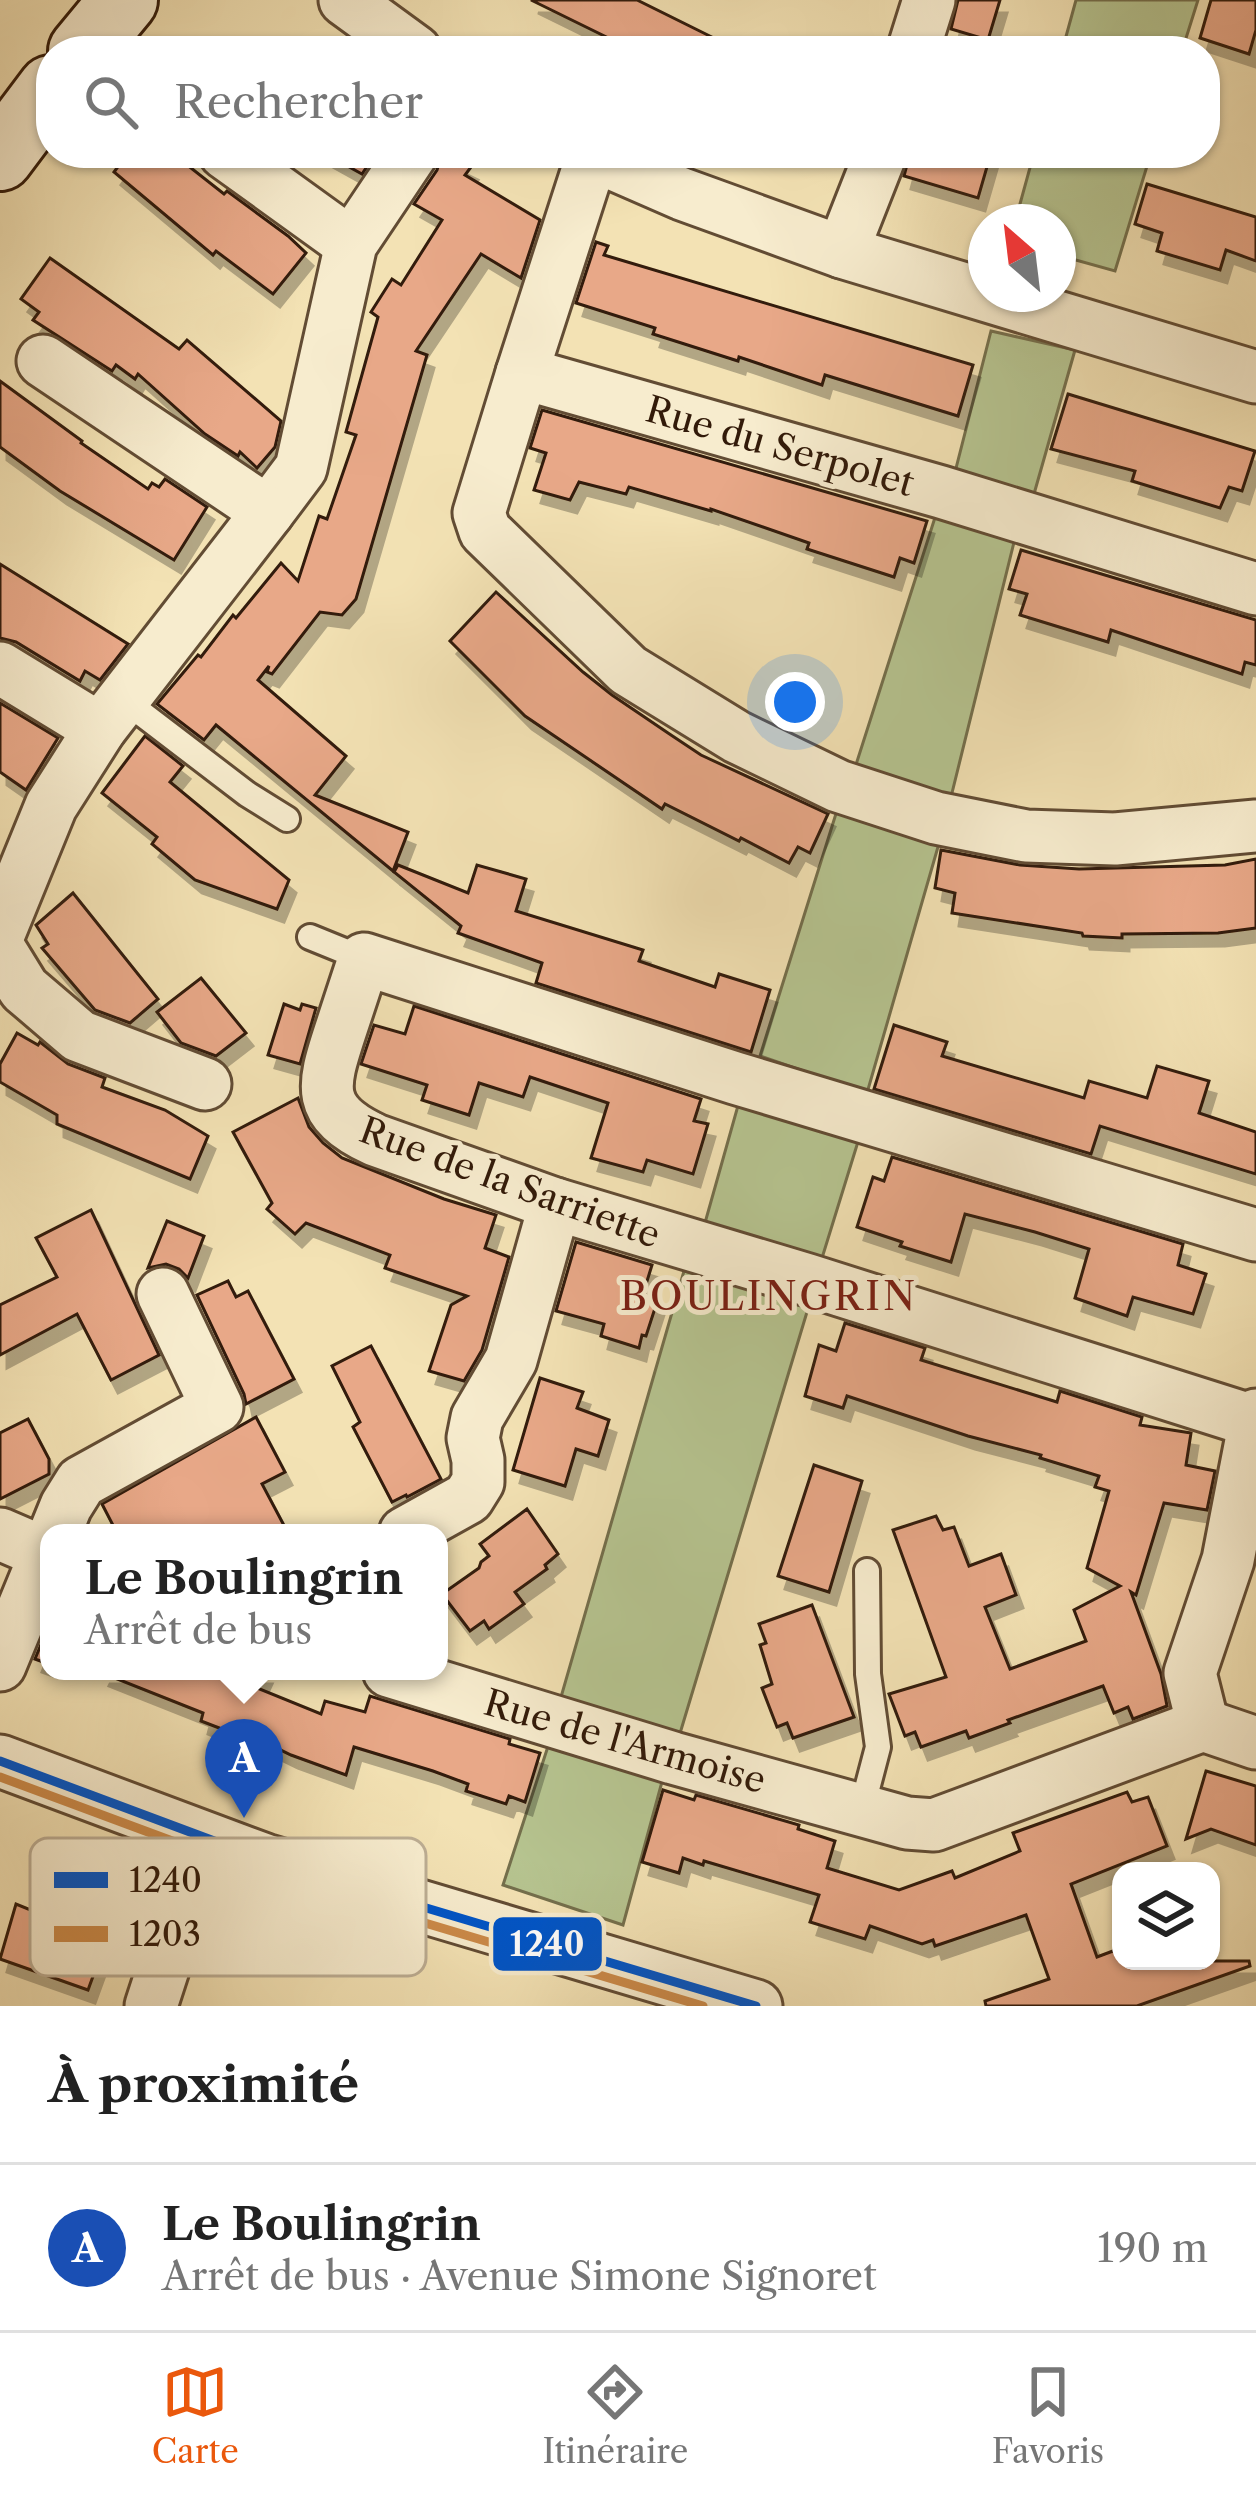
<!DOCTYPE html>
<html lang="fr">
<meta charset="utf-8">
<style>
:root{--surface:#fff;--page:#f6f6f6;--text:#222;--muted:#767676;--line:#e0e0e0;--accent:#ea580c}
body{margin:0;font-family:"Libre Caslon Text",serif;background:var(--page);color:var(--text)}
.controls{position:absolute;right:36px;bottom:36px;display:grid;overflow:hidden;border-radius:24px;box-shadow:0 3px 9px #0004}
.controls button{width:108px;height:108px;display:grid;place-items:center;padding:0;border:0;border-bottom:3px solid var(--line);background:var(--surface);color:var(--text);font:60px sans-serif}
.compass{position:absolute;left:968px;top:204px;width:108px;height:108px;border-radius:50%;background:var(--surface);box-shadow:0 3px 9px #0004;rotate:332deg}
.you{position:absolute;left:795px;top:702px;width:42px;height:42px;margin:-30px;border:9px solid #fff;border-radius:50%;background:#1a73e8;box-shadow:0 0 0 18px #1a73e833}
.badge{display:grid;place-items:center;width:78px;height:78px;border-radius:50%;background:var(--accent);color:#fff;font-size:39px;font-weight:700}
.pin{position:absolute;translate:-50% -99px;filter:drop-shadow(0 3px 6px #0008)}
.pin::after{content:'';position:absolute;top:63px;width:42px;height:36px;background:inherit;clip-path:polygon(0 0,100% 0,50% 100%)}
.popup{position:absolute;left:40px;top:1524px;width:408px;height:156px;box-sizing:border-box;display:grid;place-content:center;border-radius:24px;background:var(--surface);filter:drop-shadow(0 3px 9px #0005);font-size:39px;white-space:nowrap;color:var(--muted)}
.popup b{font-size:45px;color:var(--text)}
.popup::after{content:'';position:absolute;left:50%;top:100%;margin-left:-24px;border:24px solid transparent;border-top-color:var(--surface)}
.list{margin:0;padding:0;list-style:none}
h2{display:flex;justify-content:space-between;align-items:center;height:156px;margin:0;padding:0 48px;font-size:51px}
h2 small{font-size:39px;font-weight:400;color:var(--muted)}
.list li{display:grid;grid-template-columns:78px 1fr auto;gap:36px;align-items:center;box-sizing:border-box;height:168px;padding:0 48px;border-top:3px solid var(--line)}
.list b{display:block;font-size:45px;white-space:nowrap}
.list p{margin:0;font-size:39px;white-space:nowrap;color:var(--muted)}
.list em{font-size:39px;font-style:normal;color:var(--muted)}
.icon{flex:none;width:66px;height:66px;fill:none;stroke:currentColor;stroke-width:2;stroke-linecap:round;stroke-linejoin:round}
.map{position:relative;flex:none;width:1256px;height:2006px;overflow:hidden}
.search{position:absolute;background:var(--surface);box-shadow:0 3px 9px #0004;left:36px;right:36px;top:36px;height:132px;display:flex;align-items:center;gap:30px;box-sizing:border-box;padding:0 42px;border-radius:48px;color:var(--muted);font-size:45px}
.sheet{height:324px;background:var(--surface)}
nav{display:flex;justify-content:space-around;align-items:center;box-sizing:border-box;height:168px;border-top:3px solid var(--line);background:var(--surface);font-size:33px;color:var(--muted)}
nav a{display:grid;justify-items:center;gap:6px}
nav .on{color:var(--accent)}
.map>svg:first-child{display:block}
.green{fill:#b6c490;stroke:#746f4c;stroke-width:3}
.building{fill:#e8a888;stroke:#321a09;stroke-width:3;filter:url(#shadow)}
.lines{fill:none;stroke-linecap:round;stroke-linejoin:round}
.service-casing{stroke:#624c34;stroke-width:30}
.minor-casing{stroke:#624c34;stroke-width:57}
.secondary-casing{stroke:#321a09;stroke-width:72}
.service{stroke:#f7ecce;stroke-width:24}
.minor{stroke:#f7ecce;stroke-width:51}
.secondary{stroke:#f7ecce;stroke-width:66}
.bus-1-casing{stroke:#f7ecce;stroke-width:18}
.bus-2-casing{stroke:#f7ecce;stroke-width:18}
.bus-1{stroke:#0055c8;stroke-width:9}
.bus-2{stroke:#cb8a49;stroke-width:9}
.labels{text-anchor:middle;stroke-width:10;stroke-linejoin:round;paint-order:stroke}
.street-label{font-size:36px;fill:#321a09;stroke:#f7ecce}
.neighbourhood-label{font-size:39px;letter-spacing:3px;fill:#7a1f14;stroke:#f7ecce}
.key{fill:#f7ecce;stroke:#bcad93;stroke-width:3}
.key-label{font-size:33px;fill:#321a09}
.line-badge{stroke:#f7ecce;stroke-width:4.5}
.badge-label{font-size:33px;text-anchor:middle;font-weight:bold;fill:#fff}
</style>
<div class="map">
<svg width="1256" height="2006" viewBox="0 0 1256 2006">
<defs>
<filter id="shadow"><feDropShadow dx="7" dy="13" stdDeviation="0" flood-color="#0004"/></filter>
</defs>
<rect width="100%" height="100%" fill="#f3e2b4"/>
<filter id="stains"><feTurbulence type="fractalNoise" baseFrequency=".00167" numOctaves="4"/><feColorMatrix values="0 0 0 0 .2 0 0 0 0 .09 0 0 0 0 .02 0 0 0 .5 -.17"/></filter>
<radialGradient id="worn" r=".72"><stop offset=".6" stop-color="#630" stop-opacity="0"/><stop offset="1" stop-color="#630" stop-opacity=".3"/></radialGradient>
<g class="green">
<polygon points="1076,0 1198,0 1182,51 1062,51"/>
<polygon points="1034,153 1151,153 1115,271 1058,255 1058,222 1015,222"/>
<polygon points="991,331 1075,350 1030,508 952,484"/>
<polygon points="939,505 1018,526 950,801 853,774"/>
<polygon points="839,804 942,833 867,1093 760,1056"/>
<polygon points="739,1102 861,1132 818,1271 701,1237"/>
<polygon points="684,1271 810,1302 678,1740 561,1697"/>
<polygon points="552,1734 666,1767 623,1925 503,1885"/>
</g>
<g class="building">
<polygon points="531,0 637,0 740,51 635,51"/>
<polygon points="958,0 1000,0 988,40 951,29"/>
<polygon points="1211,0 1256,0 1256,30 1249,54 1200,38"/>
<polygon points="128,153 172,153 224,194 227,191 288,236 306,253 273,294 216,251 213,255 114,172"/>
<polygon points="324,153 376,153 362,174"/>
<polygon points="442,153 471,167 465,175 540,220 521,278 481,254 416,351 427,355 356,599 342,615 320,612 272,674 267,672 269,666 258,680 346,756 315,795 408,832 393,871 216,725 204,740 157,704 198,655 201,657 233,615 236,618 281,563 298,581 319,516 327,519 356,435 346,432 378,317 371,312 392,279 401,285 442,220 414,204 437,170"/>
<polygon points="910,153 991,153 978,198 904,176"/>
<polygon points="1147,184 1256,217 1256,261 1226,250 1220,270 1157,251 1162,233 1135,224"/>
<polygon points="596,242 608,246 604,255 973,365 958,416 825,375 822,385 739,357 738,361 653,334 655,328 576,303"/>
<polygon points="50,258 179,349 187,340 281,421 275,447 257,468 240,452 238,456 205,434 138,374 135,379 116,365 112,371 33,320 39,312 21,299"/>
<polygon points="0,381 82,441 81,443 148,489 152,483 159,487 165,479 207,507 174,560 60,491 0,447"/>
<polygon points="1068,394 1255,451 1242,491 1229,487 1220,508 1132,481 1135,471 1051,449"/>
<polygon points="542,410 927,521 914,563 900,558 894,577 807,549 809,543 711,509 711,511 629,487 626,494 579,482 570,500 534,490 546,453 530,448"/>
<polygon points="1021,550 1256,620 1256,665 1245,662 1242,674 1111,630 1108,642 1020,615 1027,594 1009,589"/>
<polygon points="0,564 128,644 100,680 85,671 80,681 16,642 0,638"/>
<polygon points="496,592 583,672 612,695 668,733 701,755 828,814 810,853 798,847 789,863 741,838 739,841 665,804 662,809 525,716 450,641"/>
<polygon points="0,703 58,738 26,790 0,772"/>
<polygon points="145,736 183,766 170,782 289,880 277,909 195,880 152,844 157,837 102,793"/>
<polygon points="941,850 1020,865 1079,869 1225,865 1256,859 1256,928 1218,933 1122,934 1122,938 1083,936 1082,933 952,913 955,893 935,888"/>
<polygon points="398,865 468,893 477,865 526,879 516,911 643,950 639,961 715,987 719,974 770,990 751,1052 536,983 542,963 458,933 461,926 394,872"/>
<polygon points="73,893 158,999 130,1023 95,1010 42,948 48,944 36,925"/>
<polygon points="201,978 246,1033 216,1056 181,1043 157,1012"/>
<polygon points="284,1004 300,1010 302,1004 316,1008 300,1064 268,1055"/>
<polygon points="414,1006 701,1099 694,1121 708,1124 693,1174 647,1160 643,1172 591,1158 608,1103 530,1077 523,1097 479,1083 469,1115 422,1100 427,1085 361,1064 374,1025 405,1034"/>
<polygon points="894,1025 947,1042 942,1056 1084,1098 1089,1081 1147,1098 1157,1066 1209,1081 1199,1113 1256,1132 1256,1174 1100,1126 1091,1154 874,1089"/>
<polygon points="17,1033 38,1045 40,1042 68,1064 105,1078 102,1087 165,1110 208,1136 190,1179 57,1124 57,1115 0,1082 0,1064"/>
<polygon points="298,1098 309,1127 323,1143 342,1158 444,1199 496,1215 485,1248 509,1257 482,1350 464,1381 429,1371 451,1305 467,1296 385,1268 390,1255 306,1223 295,1234 267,1209 272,1203 233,1132"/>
<polygon points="892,1157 1183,1244 1178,1265 1206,1274 1193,1314 1133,1297 1127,1316 1075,1298 1089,1249 1035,1232 965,1214 951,1262 900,1246 902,1242 857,1227 873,1177 884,1181"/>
<polygon points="91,1210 159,1355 111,1380 77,1314 0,1355 0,1305 57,1277 36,1238"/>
<polygon points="167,1221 204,1236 188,1278 179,1269 166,1264 148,1268"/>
<polygon points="576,1242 652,1265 643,1294 658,1299 646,1336 642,1335 639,1348 601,1336 604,1324 556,1311"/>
<polygon points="228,1281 236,1297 248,1291 294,1379 246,1404 244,1394 197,1295"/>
<polygon points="845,1323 925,1348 921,1360 1057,1402 1060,1391 1142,1417 1140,1425 1191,1433 1186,1465 1215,1471 1207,1510 1164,1503 1136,1595 1131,1592 1161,1674 1167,1706 1133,1719 1128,1707 1114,1713 1103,1686 1008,1720 1010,1723 969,1738 966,1731 921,1747 915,1732 905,1736 889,1694 946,1677 893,1530 936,1516 943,1530 954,1527 969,1566 1001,1554 1016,1595 985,1607 1010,1669 1086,1641 1074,1610 1120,1586 1087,1568 1109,1491 1095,1487 1099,1476 1040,1458 1041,1455 968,1436 847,1396 843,1408 805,1396 819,1345 836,1351"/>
<polygon points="371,1346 441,1479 407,1497 406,1495 392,1502 353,1427 360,1422 332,1366"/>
<polygon points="540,1378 583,1392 577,1408 609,1420 598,1456 576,1449 565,1486 513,1470"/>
<polygon points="256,1417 285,1472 262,1484 288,1533 117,1533 102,1504"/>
<polygon points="28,1419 49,1459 49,1474 0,1499 0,1433"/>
<polygon points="814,1465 862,1481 829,1592 778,1576"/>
<polygon points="527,1509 558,1554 545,1565 547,1569 515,1592 524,1604 489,1629 484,1621 470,1631 442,1594 479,1568 481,1562 489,1556 480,1544"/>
<polygon points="812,1605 854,1717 793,1738 787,1723 777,1727 762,1688 772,1684 760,1645 766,1643 759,1624"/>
<polygon points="49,1625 49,1664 35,1659"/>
<polygon points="103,1671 265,1671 257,1688 321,1714 325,1701 365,1712 370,1696 510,1739 509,1744 540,1753 525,1802 509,1796 506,1804 466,1791 468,1784 433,1771 354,1747 346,1775 291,1755 242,1731 240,1736 201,1721 203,1713 102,1673"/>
<polygon points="1206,1771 1256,1786 1256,1845 1211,1829 1186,1839"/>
<polygon points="663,1790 694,1800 696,1795 799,1825 798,1829 835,1841 827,1868 899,1890 952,1871 955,1878 1020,1851 1013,1833 1127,1792 1132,1802 1148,1797 1167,1846 1071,1884 1097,1957 1121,1948 1121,1961 1249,1961 1250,1966 1137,2006 986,2006 985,2001 1049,1979 1026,1915 935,1946 933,1940 922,1944 870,1926 865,1939 810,1922 819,1895 704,1861 703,1865 683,1858 679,1873 642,1862"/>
<polygon points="39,1894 96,1914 89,1932 107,1938 88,1990 0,1959 16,1904 33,1911"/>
</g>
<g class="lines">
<defs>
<g id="service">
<polyline points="124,700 247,794 287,819"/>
<polyline points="310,937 364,959"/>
<polyline points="862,1808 878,1747 868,1674 867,1571"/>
</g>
<g id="minor">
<polyline points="345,0 415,51"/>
<polyline points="913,51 929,0"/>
<polyline points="225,153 351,244"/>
<polyline points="588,153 682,194 842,252 1256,377"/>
<polyline points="595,157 587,172 522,373 941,492 1256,589"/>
<polyline points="842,252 881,153"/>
<polyline points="43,361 268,512 301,468 351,244 412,153"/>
<polyline points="522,373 479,513 485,531 628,670 737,737 838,786 936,818 1026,836 1115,839 1256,826"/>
<polyline points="0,668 100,729"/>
<polyline points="0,931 51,806 100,729 268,512"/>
<polyline points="0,950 24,989 79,1036 205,1084"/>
<path d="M1256 1235 735 1078 364 959C356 983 348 1007 340 1032 322 1087 315 1112 375 1140L555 1204 808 1280 1256 1422"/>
<polyline points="55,1533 66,1506 81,1482 217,1407 163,1294"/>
<polyline points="405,1533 468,1498 478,1482 478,1460 473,1438 477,1418 511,1360 555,1204"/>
<polyline points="0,1534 49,1555"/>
<polyline points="0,1665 49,1546"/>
<polyline points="389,1671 673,1758 907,1823 934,1825 1203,1725 1256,1743"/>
<polyline points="1203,1725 1190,1673 1228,1560 1256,1415"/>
<polyline points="0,1761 265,1860 756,2006"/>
<polyline points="151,2006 205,1840"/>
</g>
<g id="secondary">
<polyline points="82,51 124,0"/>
<polyline points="0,157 51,89"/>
</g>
</defs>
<use href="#service" class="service-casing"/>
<use href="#minor" class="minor-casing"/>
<use href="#secondary" class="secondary-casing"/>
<use href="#service" class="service"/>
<use href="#minor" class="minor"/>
<use href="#secondary" class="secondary"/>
<defs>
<polyline id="bus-1" points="0,1761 265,1860 756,2006"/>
<polyline id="bus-2" points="0,1777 261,1874 703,2006"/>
</defs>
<use href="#bus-1" class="bus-1-casing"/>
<use href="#bus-2" class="bus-2-casing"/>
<use href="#bus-1" class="bus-1"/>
<use href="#bus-2" class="bus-2"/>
</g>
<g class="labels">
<g class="street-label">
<text transform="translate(780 446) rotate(16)" y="13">Rue du Serpolet</text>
<text transform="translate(510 1182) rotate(20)" y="13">Rue de la Sarriette</text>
<text transform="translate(625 1741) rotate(16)" y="13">Rue de l'Armoise</text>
</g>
<g class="neighbourhood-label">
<text x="769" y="1310">BOULINGRIN</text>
</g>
</g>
<rect x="30" y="1838" width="396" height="138" rx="18" class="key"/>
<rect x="54" y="1872" width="54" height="16" fill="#0055c8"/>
<rect x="54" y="1926" width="54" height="16" fill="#cb8a49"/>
<g class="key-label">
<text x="129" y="1892">1240</text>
<text x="129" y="1946">1203</text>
</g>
<rect class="line-badge" x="491" y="1915" width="113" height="58" rx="12" fill="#0055c8"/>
<g class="badge-label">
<text x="547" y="1956">1240</text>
</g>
<rect width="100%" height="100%" filter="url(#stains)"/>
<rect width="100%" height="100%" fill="url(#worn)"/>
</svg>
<div class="controls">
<button><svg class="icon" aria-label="layers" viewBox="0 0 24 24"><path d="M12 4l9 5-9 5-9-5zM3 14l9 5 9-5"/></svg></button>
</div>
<svg class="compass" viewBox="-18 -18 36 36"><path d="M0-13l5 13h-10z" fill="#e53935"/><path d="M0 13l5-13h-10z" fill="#767676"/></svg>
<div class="you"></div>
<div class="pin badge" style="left:244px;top:1818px;background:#1a4fb4">A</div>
<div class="popup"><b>Le Boulingrin</b>Arrêt de bus</div>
<div class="search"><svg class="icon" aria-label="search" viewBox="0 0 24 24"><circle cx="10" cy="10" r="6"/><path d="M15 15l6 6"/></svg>Rechercher</div>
</div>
<section class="sheet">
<h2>À proximité<small></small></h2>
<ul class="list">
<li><span class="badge" style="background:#1a4fb4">A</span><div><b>Le Boulingrin</b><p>Arrêt de bus · Avenue Simone Signoret</p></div><em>190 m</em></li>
</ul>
</section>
<nav>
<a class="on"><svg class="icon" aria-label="map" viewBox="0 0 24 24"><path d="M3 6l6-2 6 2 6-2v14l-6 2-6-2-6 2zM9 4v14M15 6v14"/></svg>Carte</a>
<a><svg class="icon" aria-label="directions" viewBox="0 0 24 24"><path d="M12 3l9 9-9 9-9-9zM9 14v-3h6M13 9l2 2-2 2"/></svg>Itinéraire</a>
<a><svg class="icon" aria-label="saved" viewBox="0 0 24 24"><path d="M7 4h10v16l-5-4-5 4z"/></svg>Favoris</a>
</nav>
